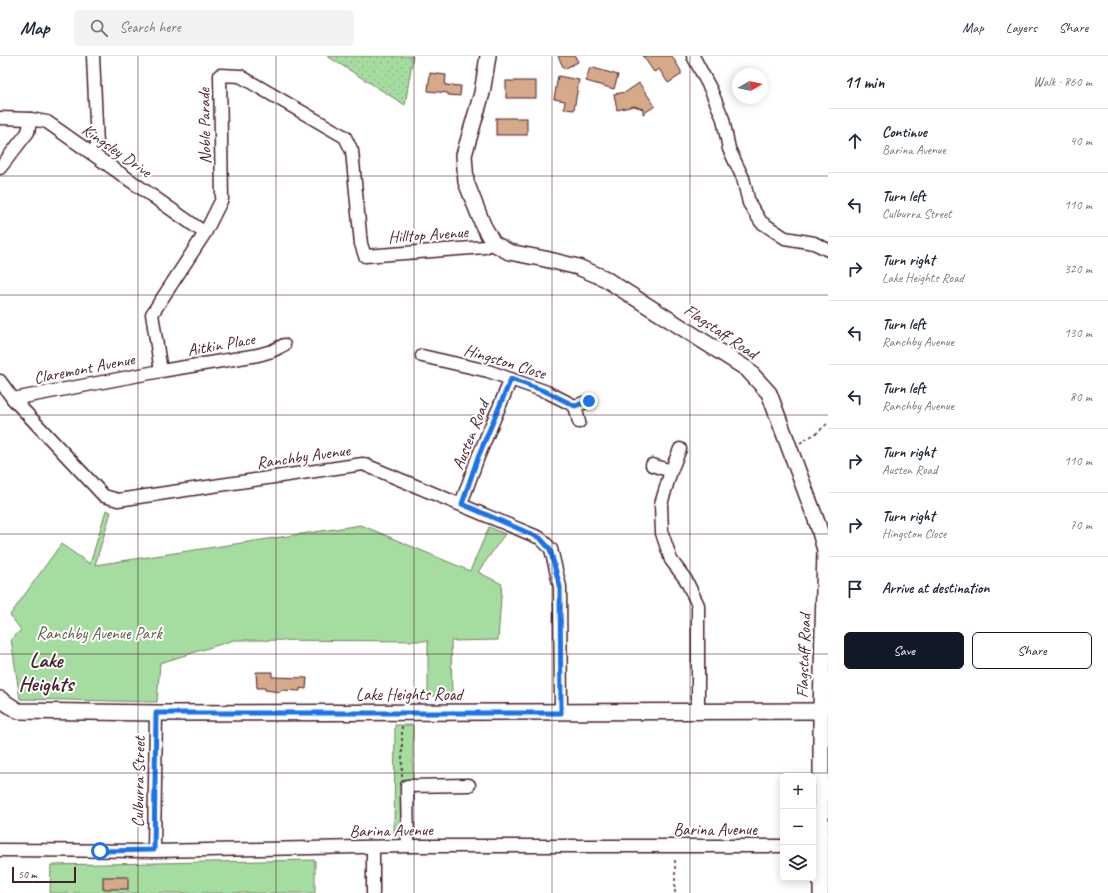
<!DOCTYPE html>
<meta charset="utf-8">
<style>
:root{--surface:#fff;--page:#f2f2f3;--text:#1f2937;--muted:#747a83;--line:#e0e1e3;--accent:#111827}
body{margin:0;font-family:Caveat,sans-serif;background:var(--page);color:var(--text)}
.controls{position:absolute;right:12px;bottom:12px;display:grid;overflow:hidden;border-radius:6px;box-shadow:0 2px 10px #0003}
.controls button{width:36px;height:36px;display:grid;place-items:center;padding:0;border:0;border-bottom:1px solid var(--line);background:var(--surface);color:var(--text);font:20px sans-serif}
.compass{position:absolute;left:732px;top:12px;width:36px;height:36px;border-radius:50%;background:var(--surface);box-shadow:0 2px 10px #0003;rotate:81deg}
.scale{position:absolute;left:12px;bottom:10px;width:64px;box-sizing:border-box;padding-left:4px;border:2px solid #4a1f2b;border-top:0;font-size:11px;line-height:14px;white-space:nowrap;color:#4a1f2b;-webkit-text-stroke:3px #fff;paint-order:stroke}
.stop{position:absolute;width:12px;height:12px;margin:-9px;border:3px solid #1a73e8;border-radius:50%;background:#fff}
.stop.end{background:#1a73e8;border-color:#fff;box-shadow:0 1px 4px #0008}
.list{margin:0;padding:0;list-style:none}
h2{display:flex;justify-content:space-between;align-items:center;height:52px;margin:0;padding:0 16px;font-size:17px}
h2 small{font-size:13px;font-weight:400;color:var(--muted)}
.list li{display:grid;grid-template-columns:26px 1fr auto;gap:12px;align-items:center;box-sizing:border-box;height:64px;padding:0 16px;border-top:1px solid var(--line)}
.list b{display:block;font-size:15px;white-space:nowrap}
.list p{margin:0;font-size:13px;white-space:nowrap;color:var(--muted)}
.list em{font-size:13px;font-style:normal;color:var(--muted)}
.actions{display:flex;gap:8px;padding:12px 16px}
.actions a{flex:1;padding:9px 0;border:1px solid var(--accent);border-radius:6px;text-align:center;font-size:14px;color:var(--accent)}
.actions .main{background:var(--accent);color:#fff}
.icon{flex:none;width:22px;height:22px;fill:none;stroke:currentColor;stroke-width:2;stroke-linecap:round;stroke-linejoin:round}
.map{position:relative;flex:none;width:828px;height:837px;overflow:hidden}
header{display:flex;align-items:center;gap:24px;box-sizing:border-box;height:56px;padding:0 20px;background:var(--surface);border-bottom:1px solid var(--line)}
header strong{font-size:19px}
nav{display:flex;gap:22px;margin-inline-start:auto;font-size:14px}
.search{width:280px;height:36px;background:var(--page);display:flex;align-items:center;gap:10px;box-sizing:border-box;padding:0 14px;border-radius:6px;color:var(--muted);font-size:15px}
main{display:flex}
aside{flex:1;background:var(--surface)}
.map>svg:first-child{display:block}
.grass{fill:url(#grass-dots);stroke:#787e66}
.park{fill:#a5dca0;stroke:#787e66}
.building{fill:#d6a988;stroke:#4a1f2b}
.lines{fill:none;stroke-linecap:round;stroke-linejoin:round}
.minor-casing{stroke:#4a1f2b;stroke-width:15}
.major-casing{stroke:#4a1f2b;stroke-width:18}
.path{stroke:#4a1f2b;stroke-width:1.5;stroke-dasharray:3 3;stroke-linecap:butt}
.minor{stroke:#fff;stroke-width:12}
.major{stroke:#fff;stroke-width:15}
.route{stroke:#1a73e8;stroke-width:5}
.grid{fill:none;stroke:#4a1f2b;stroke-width:1;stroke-opacity:0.55}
.labels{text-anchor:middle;stroke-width:4;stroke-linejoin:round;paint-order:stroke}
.street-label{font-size:17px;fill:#4a1f2b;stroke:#fff}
.park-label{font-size:17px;fill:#65584e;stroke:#fff}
.district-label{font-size:21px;font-weight:bold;fill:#4a1f2b;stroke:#fff}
</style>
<header>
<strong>Map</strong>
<div class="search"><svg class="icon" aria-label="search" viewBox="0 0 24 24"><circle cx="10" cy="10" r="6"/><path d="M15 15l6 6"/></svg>Search here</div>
<nav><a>Map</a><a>Layers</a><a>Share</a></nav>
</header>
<main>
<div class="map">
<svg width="828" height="837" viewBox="0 0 828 837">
<defs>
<pattern id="grass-dots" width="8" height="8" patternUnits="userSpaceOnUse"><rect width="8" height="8" fill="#a5dca0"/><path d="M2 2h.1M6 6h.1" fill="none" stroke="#90bc8a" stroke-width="1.8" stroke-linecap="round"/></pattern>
</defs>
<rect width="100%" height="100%" fill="#fff"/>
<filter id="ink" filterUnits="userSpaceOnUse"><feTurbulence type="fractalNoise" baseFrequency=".025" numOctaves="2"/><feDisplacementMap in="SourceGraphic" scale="8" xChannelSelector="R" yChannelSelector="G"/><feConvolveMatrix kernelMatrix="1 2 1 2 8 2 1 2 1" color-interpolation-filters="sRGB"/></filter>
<g filter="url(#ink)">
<polygon class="grass" points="327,0 413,0 405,49"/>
<g class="park">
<polygon points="106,454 111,456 95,509 361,469 470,515 489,471 505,478 478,516 502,528 498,584 451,585 452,640 428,640 428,585 234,584 160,607 157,646 20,643 11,583 21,574 10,559 61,488 90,508"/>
<polygon points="395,669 413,669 413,779 394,779"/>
<polygon points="315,804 315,837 50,837 51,809"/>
</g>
<g class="building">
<polygon points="558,0 575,0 578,6 564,13"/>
<polygon points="643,0 672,0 681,15 681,19 668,27 659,13 654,16"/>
<polygon points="590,11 618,19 614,33 586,25"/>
<polygon points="430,17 446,19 445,29 461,30 460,40 448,39 448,37 428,35"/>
<polygon points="558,20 579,24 574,54 564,53 565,45 554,43"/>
<rect x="506" y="25" width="30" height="17"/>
<polygon points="639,27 655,50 643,58 643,53 634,50 617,54 614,38 626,36"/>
<rect x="496" y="62" width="31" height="17"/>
<polygon points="256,616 272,616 272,621 307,622 306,633 300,632 300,635 281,634 280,636 265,634 265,632 257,632"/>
<rect x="103" y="821" width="25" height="12"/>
</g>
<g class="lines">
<defs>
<g id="minor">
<polyline points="93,0 97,89 93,98"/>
<polyline points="693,0 711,34 723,63 729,93 743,122 749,147 761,166 785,182 814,187 828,194"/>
<polyline points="0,62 31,63 47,66 205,177"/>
<polyline points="0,112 28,76 31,63"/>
<polyline points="422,300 488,315 547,336 575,350 579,366"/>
<polyline points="161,315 152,258 205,177 222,143 220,19 240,20 345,81 352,95 361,188 365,200 485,191 493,187"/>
<polyline points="0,325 13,343 104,440 118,444 363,408 540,482 551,493 560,531 561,657"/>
<polyline points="13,343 161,315 258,299 272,295 284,289"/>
<polyline points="575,350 589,345"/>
<polyline points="680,393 671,415 661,448 662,477 671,504 686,524 698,549 698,656"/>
<polyline points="652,409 671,415"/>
<polyline points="461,448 478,401 511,323"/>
<polyline points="408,790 407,730 469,729"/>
<polyline points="0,794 154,795 408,790 783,790"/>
<polyline points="154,795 156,657"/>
<polyline points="373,837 373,791"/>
</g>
<g id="major">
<polyline points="488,0 482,37 464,99 466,126 483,169 493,187 509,196 545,203 578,211 604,222 747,313 769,337 818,469 825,494 821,655 821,837"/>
<polyline points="0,643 18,655 156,657 821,655"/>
</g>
</defs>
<use href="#minor" class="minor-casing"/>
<use href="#major" class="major-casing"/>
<g class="path">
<polyline points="800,387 818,376 828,367"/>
<polyline points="402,721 402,669"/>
<polyline points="675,837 675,801"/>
</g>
<use href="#minor" class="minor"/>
<use href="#major" class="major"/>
</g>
</g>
<g class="lines" filter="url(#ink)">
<polyline class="route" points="100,795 154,794 156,657 561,657 560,531 550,493 540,482 462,448 478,401 511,323 547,336 575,350 589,345"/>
</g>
<path class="grid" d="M138 0V837M276 0V837M414 0V837M552 0V837M690 0V837M0 120H828M0 239H828M0 359H828M0 478H828M0 598H828M0 717H828"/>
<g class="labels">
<g class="street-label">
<text transform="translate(204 70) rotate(-91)" y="6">Noble Parade</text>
<text transform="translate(117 94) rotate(35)" y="6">Kingsley Drive</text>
<text transform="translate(428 178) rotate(-4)" y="6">Hilltop Avenue</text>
<text transform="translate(721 275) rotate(34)" y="6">Flagstaff Road</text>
<text transform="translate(221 288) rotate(-10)" y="6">Aitkin Place</text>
<text transform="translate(505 305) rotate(17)" y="6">Hingston Close</text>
<text transform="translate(84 312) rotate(-11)" y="6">Claremont Avenue</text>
<text transform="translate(470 379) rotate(-68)" y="6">Austen Road</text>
<text transform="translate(303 400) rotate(-8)" y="6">Ranchby Avenue</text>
<text transform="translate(803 600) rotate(-88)" y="6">Flagstaff Road</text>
<text x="409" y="644">Lake Heights Road</text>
<text transform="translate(138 726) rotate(-89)" y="6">Culburra Street</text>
<text x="715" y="779">Barina Avenue</text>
<text transform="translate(391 774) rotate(-1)" y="6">Barina Avenue</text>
</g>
<g class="park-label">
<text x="99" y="583">Ranchby Avenue Park</text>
</g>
<g class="district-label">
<text x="46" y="611">Lake<tspan x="46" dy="24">Heights</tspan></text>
</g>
</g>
</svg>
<div class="controls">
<button>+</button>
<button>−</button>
<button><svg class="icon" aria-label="layers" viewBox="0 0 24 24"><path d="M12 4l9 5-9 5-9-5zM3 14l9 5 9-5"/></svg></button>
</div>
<svg class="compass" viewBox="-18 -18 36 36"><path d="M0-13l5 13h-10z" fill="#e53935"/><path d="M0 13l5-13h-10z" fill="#747a83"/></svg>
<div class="scale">50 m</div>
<div class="stop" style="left:100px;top:795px"></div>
<div class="stop end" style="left:589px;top:345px"></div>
</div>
<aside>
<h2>11 min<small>Walk · 860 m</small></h2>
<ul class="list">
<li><svg class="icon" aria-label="ahead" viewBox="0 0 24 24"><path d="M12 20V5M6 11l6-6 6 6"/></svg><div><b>Continue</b><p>Barina Avenue</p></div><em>40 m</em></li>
<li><svg class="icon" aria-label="left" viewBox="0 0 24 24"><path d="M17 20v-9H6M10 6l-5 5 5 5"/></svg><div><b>Turn left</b><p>Culburra Street</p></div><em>110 m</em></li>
<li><svg class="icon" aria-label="right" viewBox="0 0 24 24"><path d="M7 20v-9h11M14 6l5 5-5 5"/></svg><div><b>Turn right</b><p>Lake Heights Road</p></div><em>320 m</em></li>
<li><svg class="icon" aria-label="left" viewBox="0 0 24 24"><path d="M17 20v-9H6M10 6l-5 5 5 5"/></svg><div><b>Turn left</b><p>Ranchby Avenue</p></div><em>130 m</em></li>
<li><svg class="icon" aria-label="left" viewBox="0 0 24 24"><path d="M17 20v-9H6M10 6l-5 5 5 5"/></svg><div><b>Turn left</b><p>Ranchby Avenue</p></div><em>80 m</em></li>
<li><svg class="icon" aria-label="right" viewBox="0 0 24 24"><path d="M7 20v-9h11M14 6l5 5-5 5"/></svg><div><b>Turn right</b><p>Austen Road</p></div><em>110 m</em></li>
<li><svg class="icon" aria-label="right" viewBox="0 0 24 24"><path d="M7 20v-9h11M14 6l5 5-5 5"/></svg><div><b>Turn right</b><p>Hingston Close</p></div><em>70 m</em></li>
<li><svg class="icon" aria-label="arrive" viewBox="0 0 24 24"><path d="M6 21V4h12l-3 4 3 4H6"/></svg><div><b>Arrive at destination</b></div></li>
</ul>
<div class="actions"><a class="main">Save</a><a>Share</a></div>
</aside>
</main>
